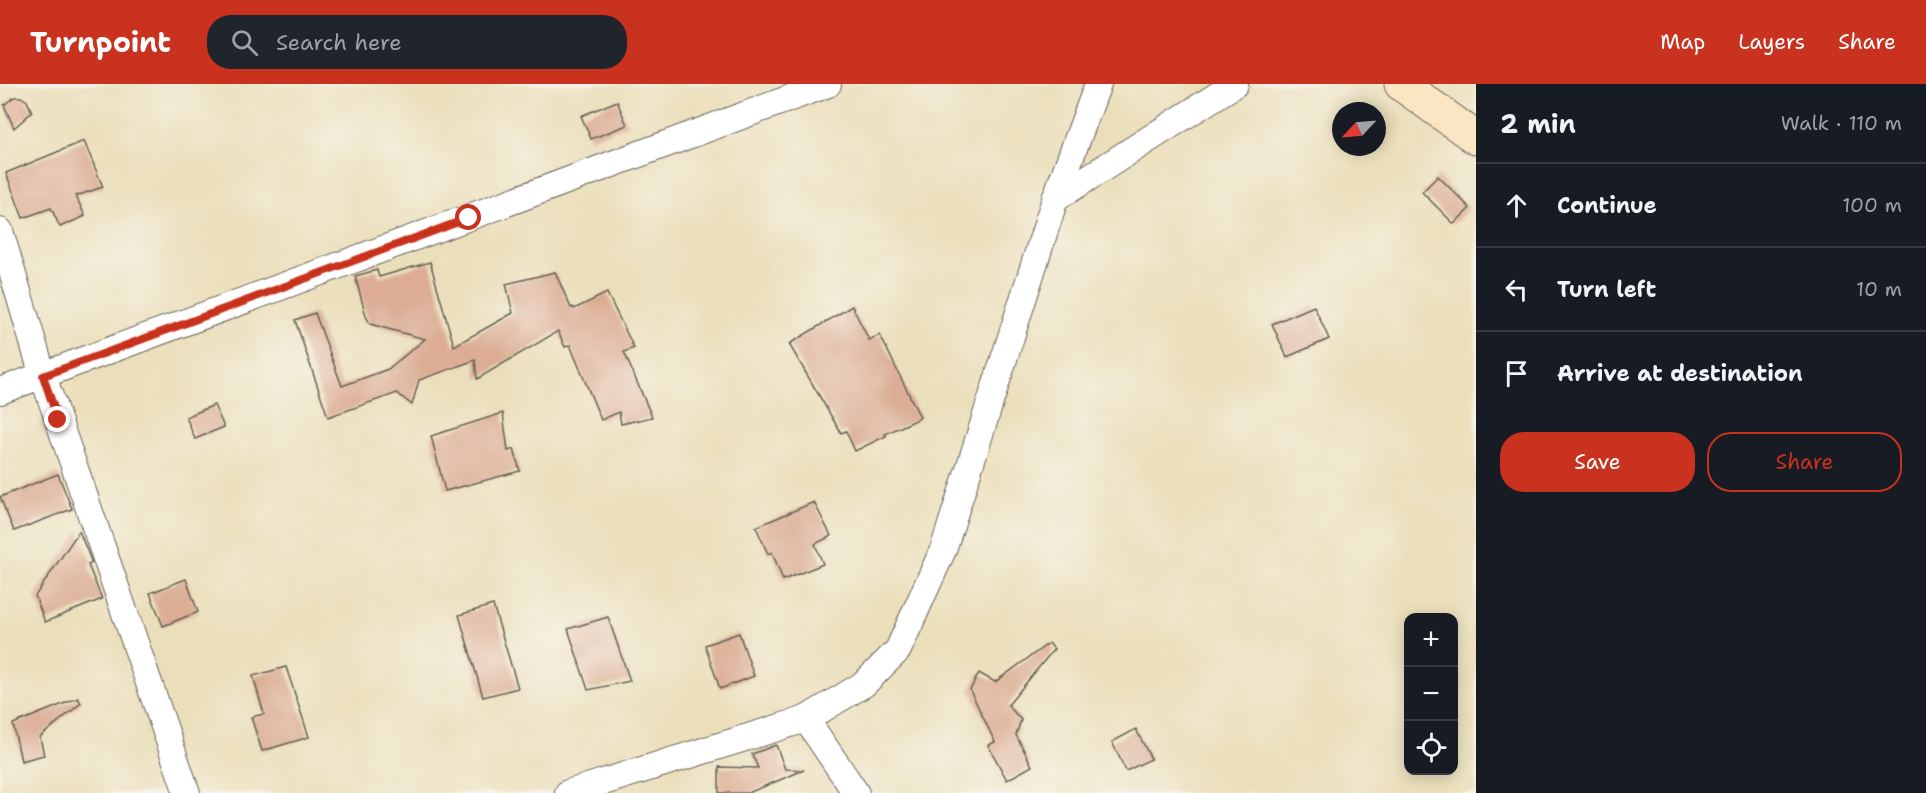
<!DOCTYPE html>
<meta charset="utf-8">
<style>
:root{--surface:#171b24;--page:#20242c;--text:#f1f3f6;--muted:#9ea1a6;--line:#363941;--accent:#c8321e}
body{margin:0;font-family:"Shantell Sans",sans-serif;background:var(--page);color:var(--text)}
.controls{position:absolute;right:18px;bottom:18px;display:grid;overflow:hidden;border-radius:12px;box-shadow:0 3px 15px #0003}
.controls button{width:54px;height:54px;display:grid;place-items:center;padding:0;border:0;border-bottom:2px solid var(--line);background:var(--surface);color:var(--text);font:30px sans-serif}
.compass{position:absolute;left:1332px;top:18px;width:54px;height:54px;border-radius:50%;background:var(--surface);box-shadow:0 3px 15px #0003;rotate:244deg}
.stop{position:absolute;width:18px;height:18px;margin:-14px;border:4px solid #c8321e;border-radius:50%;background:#fff}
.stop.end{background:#c8321e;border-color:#fff;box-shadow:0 2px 6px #0008}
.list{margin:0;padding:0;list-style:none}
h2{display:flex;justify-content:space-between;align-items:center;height:78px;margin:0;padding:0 24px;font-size:26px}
h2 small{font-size:20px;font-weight:400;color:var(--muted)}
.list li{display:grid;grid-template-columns:39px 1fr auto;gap:18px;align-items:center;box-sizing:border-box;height:84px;padding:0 24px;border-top:2px solid var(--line)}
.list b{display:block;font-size:22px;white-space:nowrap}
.list em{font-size:20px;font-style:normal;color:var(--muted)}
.actions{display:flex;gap:12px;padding:18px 24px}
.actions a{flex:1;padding:14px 0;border:2px solid var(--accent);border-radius:24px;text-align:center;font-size:21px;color:var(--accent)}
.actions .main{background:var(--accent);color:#fff}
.icon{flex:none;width:33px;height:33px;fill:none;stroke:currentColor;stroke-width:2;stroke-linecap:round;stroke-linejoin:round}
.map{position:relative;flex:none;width:1476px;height:709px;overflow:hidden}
header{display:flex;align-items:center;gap:36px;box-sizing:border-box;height:84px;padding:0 30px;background:var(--accent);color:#fff}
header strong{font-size:28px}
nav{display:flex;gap:33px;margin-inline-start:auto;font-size:21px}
.search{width:420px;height:54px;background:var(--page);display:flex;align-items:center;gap:15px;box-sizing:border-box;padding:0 21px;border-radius:24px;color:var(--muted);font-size:22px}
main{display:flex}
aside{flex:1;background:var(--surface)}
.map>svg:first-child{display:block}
.building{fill:#dcad94}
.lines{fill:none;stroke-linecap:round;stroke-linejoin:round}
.minor-casing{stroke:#646054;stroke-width:28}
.secondary-casing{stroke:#646054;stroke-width:35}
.minor{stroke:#fff;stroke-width:26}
.secondary{stroke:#fbe6c4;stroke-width:33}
.route{stroke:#c8321e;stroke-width:8}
</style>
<header>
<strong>Turnpoint</strong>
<div class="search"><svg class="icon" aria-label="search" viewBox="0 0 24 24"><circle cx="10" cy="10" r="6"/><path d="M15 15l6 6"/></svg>Search here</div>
<nav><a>Map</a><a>Layers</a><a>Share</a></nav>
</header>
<main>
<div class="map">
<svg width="1476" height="709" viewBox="0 0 1476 709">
<rect width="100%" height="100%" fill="#f7f3e8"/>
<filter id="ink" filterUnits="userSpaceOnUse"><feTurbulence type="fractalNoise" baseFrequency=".0167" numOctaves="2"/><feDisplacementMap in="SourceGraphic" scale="12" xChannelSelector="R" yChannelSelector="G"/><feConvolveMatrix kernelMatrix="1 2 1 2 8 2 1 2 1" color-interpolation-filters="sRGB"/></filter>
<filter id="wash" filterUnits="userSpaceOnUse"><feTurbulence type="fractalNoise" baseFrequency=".008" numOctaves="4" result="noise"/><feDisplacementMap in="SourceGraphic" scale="24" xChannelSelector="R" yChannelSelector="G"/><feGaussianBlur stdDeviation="1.35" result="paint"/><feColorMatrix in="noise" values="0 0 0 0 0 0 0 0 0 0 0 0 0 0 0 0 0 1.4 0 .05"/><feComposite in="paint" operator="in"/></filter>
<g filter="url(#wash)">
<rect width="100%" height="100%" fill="#ebdfbb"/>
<g id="blocks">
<g class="building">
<polygon points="14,13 21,13 27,17 32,28 14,44 4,21"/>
<polygon points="617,17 627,41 591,55 581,32"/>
<polygon points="84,57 103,103 76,112 85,132 60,143 51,124 23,134 6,89"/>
<polygon points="1438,92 1470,124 1454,140 1422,108"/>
<polygon points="430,178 454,262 513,229 506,200 555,188 571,224 573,223 574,225 607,209 634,264 624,268 652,333 621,340 619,328 601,336 570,261 565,263 558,247 477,295 475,276 419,296 412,321 397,309 328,333 295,236 315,229 342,302 388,285 425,255 370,240 366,232 355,192 377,186 379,193"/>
<polygon points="852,222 869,256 880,251 920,333 918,335 885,350 886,352 855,367 846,347 841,349 789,260"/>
<polygon points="1314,222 1329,255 1287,273 1272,240"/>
<polygon points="214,321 224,343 195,355 186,333"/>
<polygon points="503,329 508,367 514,365 520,387 445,407 431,352"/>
<polygon points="58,390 72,425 14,447 0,413"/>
<polygon points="814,418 831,452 815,460 823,480 783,496 772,468 768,470 756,443"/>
<polygon points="79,447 92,479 88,481 102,515 45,538 35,512"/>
<polygon points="186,495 198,528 163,542 150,509"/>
<polygon points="493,521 518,604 483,613 459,531"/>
<polygon points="608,533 630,597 588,606 568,545"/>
<polygon points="739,549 754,592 720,605 705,561"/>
<polygon points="1049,559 1054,565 1008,621 1021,636 1016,651 1032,682 1007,696 988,661 995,658 970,606 979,589 995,598"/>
<polygon points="286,583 309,653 262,667 251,633 264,630 253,592"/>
<polygon points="78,614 81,619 40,653 44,671 21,677 13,640"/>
<polygon points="1136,645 1151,675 1126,687 1112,658"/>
<polygon points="776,661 785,685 804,686 748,709 719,709 719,683 758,684 752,670"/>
</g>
</g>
</g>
<g filter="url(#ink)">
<use href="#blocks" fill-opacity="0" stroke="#646054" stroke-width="1.5"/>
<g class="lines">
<defs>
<g id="minor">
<polyline points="1055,115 1235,0"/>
<polyline points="0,147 43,292 187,709"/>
<polyline points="0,307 828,0"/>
<polyline points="806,635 856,709"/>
<polyline points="568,709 806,635 864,600 898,566 943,466 1055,115 1098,0"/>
</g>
<polyline id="secondary" points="1401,0 1476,54"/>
</defs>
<use href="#minor" class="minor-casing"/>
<use href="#secondary" class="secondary-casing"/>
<use href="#minor" class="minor"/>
<use href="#secondary" class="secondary"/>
</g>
</g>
<g class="lines" filter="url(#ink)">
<polyline class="route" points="58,336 43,292 469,134"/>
</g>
</svg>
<div class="controls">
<button>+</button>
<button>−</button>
<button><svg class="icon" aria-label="locate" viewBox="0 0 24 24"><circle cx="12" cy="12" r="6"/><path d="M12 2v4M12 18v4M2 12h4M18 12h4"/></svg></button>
</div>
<svg class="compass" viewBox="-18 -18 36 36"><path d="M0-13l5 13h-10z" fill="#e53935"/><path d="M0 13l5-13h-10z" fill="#9ea1a6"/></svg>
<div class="stop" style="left:469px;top:134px"></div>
<div class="stop end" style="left:58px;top:336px"></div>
</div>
<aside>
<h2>2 min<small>Walk · 110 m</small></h2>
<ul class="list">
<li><svg class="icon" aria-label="ahead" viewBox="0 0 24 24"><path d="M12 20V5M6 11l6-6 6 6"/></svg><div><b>Continue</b></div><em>100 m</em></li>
<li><svg class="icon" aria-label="left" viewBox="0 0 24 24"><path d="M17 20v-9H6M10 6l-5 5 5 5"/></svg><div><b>Turn left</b></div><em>10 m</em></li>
<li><svg class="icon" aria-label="arrive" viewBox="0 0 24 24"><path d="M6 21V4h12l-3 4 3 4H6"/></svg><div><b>Arrive at destination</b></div></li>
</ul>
<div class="actions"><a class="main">Save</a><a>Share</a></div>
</aside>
</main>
